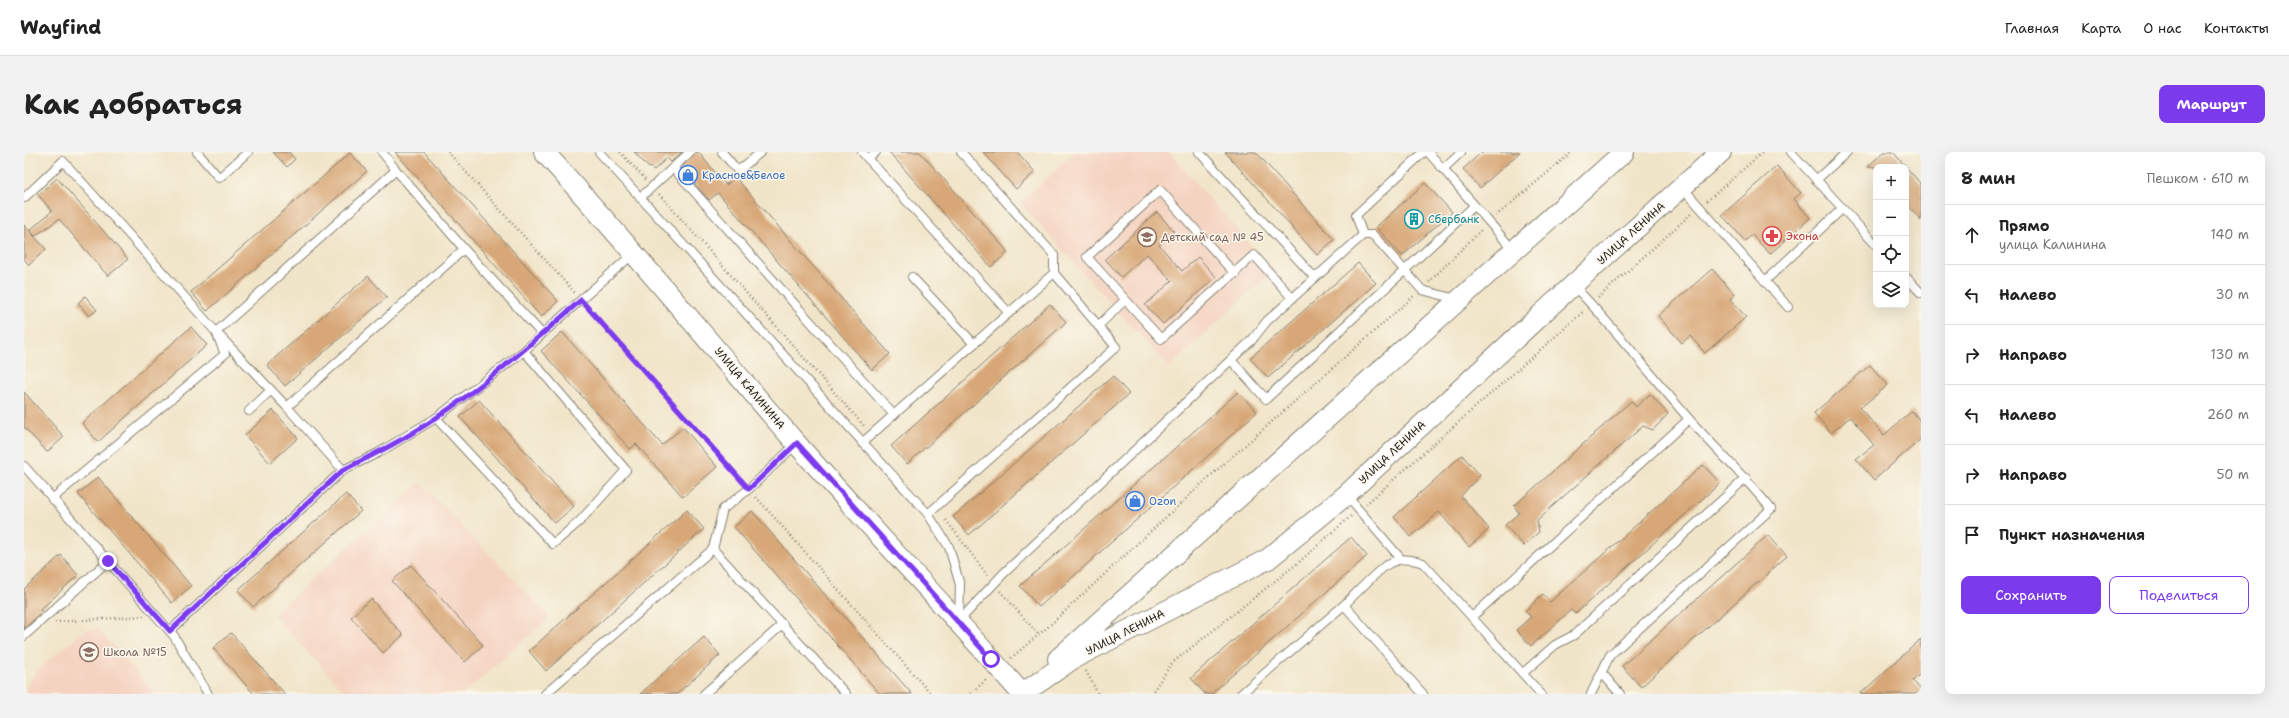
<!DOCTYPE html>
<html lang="ru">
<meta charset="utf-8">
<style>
:root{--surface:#fff;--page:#f2f2f2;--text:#222;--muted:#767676;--line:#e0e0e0;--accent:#7c3aed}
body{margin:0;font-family:"Shantell Sans",sans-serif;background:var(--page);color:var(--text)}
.controls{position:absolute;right:12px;top:12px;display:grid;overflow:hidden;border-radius:8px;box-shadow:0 4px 16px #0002}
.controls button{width:36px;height:36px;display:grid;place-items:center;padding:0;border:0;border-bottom:1px solid var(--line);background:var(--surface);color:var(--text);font:20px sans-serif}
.stop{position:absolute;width:12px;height:12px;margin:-9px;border:3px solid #7c3aed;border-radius:50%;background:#fff}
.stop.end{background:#7c3aed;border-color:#fff;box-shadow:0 1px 4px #0008}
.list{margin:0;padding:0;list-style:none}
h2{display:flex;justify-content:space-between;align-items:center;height:52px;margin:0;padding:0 16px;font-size:17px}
h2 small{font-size:13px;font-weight:400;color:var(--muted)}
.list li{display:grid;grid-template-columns:26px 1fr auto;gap:12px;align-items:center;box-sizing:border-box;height:60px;padding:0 16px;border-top:1px solid var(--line)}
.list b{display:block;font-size:15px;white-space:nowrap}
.list p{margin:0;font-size:13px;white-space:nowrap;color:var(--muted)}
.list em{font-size:13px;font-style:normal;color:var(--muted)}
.actions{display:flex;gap:8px;padding:12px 16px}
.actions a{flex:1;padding:9px 0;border:1px solid var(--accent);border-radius:8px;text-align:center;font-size:14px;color:var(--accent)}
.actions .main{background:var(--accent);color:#fff}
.icon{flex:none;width:22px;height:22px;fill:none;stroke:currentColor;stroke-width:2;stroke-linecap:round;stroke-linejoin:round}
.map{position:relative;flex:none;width:1897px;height:542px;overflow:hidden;border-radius:8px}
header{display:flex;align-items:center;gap:24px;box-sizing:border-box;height:56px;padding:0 20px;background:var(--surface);border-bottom:1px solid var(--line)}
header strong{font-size:19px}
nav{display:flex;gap:22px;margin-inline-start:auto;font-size:14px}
.intro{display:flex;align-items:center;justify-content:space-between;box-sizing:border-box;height:96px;padding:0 24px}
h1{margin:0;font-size:28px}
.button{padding:10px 18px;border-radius:8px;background:var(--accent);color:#fff;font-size:14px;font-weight:700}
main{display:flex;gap:24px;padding:0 24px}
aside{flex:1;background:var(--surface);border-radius:8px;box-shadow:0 4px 16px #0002}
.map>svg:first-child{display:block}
.built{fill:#f5d3c1}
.building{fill:#d8a777}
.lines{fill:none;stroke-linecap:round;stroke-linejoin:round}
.service-casing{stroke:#868072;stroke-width:10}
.tertiary-casing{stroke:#868072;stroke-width:22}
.path{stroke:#868072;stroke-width:2.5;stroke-dasharray:1 3;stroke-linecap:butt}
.service{stroke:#fff;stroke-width:8}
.tertiary{stroke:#fff;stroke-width:20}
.route{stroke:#7c3aed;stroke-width:5}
.labels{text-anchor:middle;stroke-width:3;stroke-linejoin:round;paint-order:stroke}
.shop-label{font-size:11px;fill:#366cbe;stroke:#fbf7ec;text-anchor:start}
.culture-label{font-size:11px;fill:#0d838f;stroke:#fbf7ec;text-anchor:start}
.street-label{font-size:11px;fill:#1c1c1c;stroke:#fbf7ec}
.health-label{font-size:11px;fill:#be3a42;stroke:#fbf7ec;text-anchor:start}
.education-label{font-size:11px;fill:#785e54;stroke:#fbf7ec;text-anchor:start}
</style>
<header>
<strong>Wayfind</strong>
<nav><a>Главная</a><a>Карта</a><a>О нас</a><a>Контакты</a></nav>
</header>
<div class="intro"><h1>Как добраться</h1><a class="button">Маршрут</a></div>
<main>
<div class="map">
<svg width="1897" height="542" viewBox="0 0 1897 542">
<rect width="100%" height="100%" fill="#fbf7ec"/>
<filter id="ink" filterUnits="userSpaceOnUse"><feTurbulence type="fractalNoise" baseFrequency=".025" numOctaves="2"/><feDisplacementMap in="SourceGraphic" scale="8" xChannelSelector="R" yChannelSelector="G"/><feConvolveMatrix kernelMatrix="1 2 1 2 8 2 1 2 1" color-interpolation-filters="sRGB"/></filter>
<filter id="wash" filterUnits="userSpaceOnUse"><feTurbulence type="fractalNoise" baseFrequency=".012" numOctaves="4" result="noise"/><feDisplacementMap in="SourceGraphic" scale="16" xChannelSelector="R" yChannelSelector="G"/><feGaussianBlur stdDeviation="0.9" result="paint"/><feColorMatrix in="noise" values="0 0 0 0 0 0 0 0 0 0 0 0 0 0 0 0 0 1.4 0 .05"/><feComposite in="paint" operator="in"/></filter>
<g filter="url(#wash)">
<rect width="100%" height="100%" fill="#f1e5c9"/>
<g class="built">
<polygon points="1051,0 1145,0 1249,119 1145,215 996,51"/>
<polygon points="396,330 526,465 439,542 323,542 249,463"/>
<polygon points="74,477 132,542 0,542 11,521 61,478"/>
</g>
<g id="blocks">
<g class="building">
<polygon points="249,0 265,0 271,7 263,15"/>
<polygon points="371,0 400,0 534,149 517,165"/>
<polygon points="610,0 658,0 647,10 643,6 630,18 626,15 625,16"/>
<polygon points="671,0 674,0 702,33 711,25 866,202 848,218 694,41 685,48 657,16"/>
<polygon points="865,0 896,0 984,100 967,115"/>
<polygon points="959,0 993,0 1011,20 992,37"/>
<polygon points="1201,0 1232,0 1310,88 1293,103"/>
<polygon points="1458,0 1496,0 1456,36 1439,17"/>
<polygon points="1860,0 1869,0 1897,32 1897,68 1882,51 1882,15 1843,15"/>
<polygon points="326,1 343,19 183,159 167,140"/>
<polygon points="1753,14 1777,41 1770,47 1786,66 1746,102 1728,83 1721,89 1698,63"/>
<polygon points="33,26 104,107 84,124 35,67 11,84 6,78 28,59 14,43"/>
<polygon points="1401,31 1428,60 1378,104 1352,75"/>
<polygon points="1133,60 1150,79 1135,93 1158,119 1174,105 1192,125 1139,172 1121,153 1148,129 1123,102 1097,125 1081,107"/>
<polygon points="0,73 22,97 5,113 0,107"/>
<polygon points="1334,111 1352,131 1244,226 1226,206"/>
<polygon points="1688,117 1711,143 1706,147 1722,165 1681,201 1666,184 1658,191 1634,164"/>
<polygon points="344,124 363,145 261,234 243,213"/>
<polygon points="61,144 73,158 65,164 54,151"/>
<polygon points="1026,152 1042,170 883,312 867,294"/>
<polygon points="167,175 183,193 74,290 58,271"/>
<polygon points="538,180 638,293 659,275 693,315 659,345 612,292 606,297 517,199"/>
<polygon points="1846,213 1864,233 1836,256 1860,283 1888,259 1897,270 1897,287 1850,328 1832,307 1850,293 1826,265 1807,281 1790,261"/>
<polygon points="1089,224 1105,242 945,383 929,365"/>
<polygon points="0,240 40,285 23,300 0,275"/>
<polygon points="1214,240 1233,260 1015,455 996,434"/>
<polygon points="1626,242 1644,262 1629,278 1619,274 1513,368 1515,380 1500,394 1481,373 1495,361 1490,354 1607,249 1612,255"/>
<polygon points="455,248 550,354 531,371 436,265"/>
<polygon points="249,258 274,286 246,311 221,283"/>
<polygon points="1438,303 1456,323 1437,344 1465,377 1445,395 1415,360 1387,385 1370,365"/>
<polygon points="1679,313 1696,331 1551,462 1547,458 1507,494 1492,478 1507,465 1501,459 1519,442 1526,450"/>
<polygon points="74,325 167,434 148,451 54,342"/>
<polygon points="322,342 337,359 229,455 214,438"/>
<polygon points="663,358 680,377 522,519 505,499"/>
<polygon points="728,359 888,542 856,542 710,375"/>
<polygon points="1744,383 1763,404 1617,535 1598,514"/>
<polygon points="1327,385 1343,404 1187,542 1181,542 1167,526"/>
<polygon points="37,403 54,423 16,458 18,460 0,477 0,437"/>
<polygon points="387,413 459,493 441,510 368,429"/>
<polygon points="347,447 379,483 359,501 327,465"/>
<polygon points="207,481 261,542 230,542 189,496"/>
<polygon points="680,485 696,503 653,542 616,542"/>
<polygon points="1897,487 1897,521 1889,529 1897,538 1897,542 1836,542"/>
</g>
</g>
</g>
<g filter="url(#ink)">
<use href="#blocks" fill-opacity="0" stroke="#868072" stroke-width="1"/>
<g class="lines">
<defs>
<g id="service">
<polyline points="173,0 195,26 224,0"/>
<polyline points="358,0 372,18"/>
<polyline points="575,0 904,362 925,395 936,433 935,466"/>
<polyline points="698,0 714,19 737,0"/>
<polyline points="838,0 985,161"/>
<polyline points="1404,0 1419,17"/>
<polyline points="1437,0 1419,17 1490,99"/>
<polyline points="1767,0 1852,93"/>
<polyline points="844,7 852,0"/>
<polyline points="649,16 870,263"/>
<polyline points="1792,28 1823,0"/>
<polyline points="1658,35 1741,129 1818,57"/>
<polyline points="0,46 39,9 192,180 263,255 440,97"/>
<polyline points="616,46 666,0"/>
<polyline points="1339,83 1332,63 1400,0"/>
<polyline points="1211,122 1136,38 1063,105 1137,187 1230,103 1268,146"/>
<polyline points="888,125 950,192"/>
<polyline points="1882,125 1897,141"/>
<polyline points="1291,126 1339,83 1349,83 1398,138 1432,147"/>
<polyline points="1741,129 1764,155"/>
<path d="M1549 133C1590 175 1626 222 1665 267 1692 297 1721 325 1747 357L1586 503 1567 542"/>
<polyline points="1074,174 1101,148"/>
<polyline points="500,199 602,318 556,369 529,392 412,266 500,199 518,182"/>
<polyline points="1207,208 1242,247 1450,54"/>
<polyline points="263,255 319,318 354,301 412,266"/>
<polyline points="225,259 247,238"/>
<polyline points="838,291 1030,121"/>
<polyline points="772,292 725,337 699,357 689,397 822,542"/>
<polyline points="0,314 150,484 184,542"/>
<polyline points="1322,343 1378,408"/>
<polyline points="28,347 201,202 192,180 372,18 440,97 518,182 609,102"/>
<polyline points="904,362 1092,195 1030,121 1030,103 937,0"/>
<polyline points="1448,465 1665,267"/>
<polyline points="935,469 979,422 1228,188 1243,169 1291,126 1175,0"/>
<polyline points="146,479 319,318"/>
<polyline points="0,484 84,409"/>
<polyline points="1499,521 1531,493 1550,483 1722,326"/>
<polyline points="1578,521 1596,542"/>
<polyline points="521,542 689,397"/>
<polyline points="680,542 759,472"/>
<polyline points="1217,542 1320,453"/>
<path d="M1399 542 1320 453C1330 444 1355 416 1366 411 1376 406 1388 407 1399 411L1517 542"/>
</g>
<g id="tertiary">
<path d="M520 0C607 95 688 194 772 291 846 375 924 457 998 542"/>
<polyline points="1034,507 1600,0"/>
<polyline points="998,542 1050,506 1244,407 1322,343 1549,133 1697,0"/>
</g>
</defs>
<use href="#service" class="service-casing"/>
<use href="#tertiary" class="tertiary-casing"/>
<g class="path">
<polyline points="424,0 551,141"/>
<polyline points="596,0 622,28"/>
<polyline points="635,42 841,275"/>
<polyline points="1683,49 1739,0"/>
<polyline points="1472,64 1548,0"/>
<polyline points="1405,130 1458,77"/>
<polyline points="1574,146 1668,61"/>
<polyline points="563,155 718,329"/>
<polyline points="732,345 907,542"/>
<polyline points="1342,352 1560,159"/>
<polyline points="922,368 964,424"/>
<polyline points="976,439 1014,482"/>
<polyline points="31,470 120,464"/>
<polyline points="987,506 1026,473 1183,327 1390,144"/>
<polyline points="1062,519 1074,542"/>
<polyline points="946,542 964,526"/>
<polyline points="1127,542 1148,511 1275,410 1327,364"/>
</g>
<use href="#service" class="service"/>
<use href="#tertiary" class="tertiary"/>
</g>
</g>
<g class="lines" filter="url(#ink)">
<path class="route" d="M84 409 146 479 319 318C351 302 383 286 412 266 464 231 510 189 557 148L725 337 773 291 967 507"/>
</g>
<defs>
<symbol id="shop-ring" viewBox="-11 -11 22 22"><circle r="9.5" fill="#fbf7ec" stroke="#3f7fe0" stroke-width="1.5"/><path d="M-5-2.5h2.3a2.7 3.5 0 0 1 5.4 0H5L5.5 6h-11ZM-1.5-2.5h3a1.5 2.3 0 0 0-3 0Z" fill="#3f7fe0"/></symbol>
<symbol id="building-ring" viewBox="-11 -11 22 22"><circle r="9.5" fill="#fbf7ec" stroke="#0f9aa8" stroke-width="1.5"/><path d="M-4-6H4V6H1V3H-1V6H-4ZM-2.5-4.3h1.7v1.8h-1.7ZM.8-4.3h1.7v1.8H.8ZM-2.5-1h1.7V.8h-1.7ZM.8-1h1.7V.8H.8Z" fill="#0f9aa8"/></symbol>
<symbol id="pharmacy-ring" viewBox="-11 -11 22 22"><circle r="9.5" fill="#fbf7ec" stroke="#e0444e" stroke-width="1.5"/><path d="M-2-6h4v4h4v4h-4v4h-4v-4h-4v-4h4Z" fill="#e0444e"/></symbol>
<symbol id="school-ring" viewBox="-11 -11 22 22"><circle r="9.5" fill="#fbf7ec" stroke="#8d6e63" stroke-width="1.5"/><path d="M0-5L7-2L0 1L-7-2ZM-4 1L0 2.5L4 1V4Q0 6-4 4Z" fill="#8d6e63"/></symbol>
</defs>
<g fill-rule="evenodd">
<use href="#shop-ring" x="653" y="12" width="22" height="22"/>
<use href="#building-ring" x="1379" y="56" width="22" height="22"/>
<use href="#pharmacy-ring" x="1737" y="73" width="22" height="22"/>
<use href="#school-ring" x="1112" y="74" width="22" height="22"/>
<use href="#shop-ring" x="1100" y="338" width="22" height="22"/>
<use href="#school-ring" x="54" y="489" width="22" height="22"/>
</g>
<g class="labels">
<g class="shop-label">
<text x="678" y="27">Красное&amp;Белое</text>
<text x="1125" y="353">Ozon</text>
</g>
<g class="culture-label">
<text x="1404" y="71">Сбербанк</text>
</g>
<g class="street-label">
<text transform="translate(1607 81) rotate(-42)" y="4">УЛИЦА ЛЕНИНА</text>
<text transform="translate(726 236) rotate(50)" y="4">УЛИЦА КАЛИНИНА</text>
<text transform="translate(1368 300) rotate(-43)" y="4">УЛИЦА ЛЕНИНА</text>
<text transform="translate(1101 480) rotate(-27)" y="4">УЛИЦА ЛЕНИНА</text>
</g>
<g class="health-label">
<text x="1762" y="88">Экона</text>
</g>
<g class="education-label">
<text x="1137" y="89">Детский сад № 45</text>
<text x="79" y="504">Школа №15</text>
</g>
</g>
</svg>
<div class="controls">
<button>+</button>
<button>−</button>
<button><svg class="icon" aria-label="locate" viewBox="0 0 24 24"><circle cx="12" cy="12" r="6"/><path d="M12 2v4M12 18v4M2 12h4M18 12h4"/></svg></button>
<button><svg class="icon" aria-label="layers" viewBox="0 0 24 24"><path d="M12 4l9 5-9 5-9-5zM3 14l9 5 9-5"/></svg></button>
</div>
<div class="stop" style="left:967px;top:507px"></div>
<div class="stop end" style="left:84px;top:409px"></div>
</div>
<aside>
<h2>8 мин<small>Пешком · 610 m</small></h2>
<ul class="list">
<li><svg class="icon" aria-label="ahead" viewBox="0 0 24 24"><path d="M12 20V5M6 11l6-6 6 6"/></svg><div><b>Прямо</b><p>улица Калинина</p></div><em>140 m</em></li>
<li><svg class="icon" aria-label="left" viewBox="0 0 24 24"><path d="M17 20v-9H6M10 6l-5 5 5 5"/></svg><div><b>Налево</b></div><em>30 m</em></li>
<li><svg class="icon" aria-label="right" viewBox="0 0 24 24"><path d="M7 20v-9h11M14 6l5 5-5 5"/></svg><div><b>Направо</b></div><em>130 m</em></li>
<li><svg class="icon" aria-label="left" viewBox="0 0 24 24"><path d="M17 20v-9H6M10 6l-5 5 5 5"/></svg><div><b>Налево</b></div><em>260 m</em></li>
<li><svg class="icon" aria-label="right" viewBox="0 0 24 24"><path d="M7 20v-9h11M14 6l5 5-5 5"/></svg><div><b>Направо</b></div><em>50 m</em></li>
<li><svg class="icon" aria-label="arrive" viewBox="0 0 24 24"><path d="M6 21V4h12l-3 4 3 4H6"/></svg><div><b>Пункт назначения</b></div></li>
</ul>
<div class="actions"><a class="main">Сохранить</a><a>Поделиться</a></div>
</aside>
</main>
